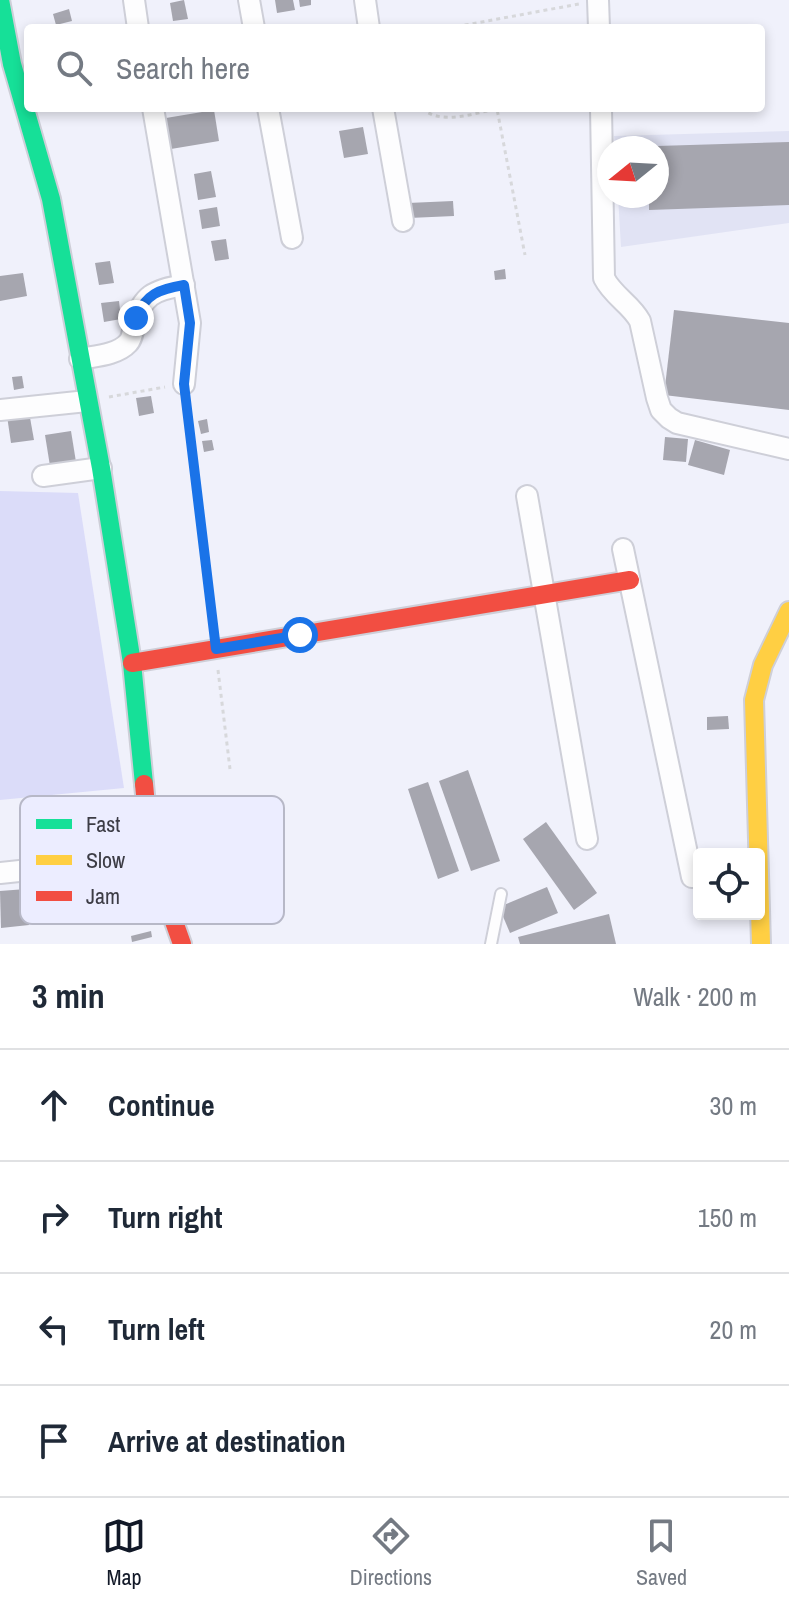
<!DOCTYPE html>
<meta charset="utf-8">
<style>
:root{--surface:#fff;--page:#f2f2f3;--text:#1f2937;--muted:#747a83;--line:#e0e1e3;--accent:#111827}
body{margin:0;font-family:"Archivo Narrow",sans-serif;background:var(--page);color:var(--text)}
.controls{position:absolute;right:24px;bottom:24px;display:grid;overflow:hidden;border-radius:8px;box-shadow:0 4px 12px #0003}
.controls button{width:72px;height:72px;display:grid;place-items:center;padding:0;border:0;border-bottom:2px solid var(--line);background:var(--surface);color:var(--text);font:40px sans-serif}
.compass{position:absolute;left:597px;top:136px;width:72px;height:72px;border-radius:50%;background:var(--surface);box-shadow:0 4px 12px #0003;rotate:252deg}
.stop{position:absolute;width:24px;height:24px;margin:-18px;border:6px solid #1a73e8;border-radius:50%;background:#fff}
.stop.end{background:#1a73e8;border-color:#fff;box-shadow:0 2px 8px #0008}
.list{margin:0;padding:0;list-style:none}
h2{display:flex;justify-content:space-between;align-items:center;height:104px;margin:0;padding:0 32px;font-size:34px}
h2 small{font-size:26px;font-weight:400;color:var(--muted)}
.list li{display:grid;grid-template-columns:52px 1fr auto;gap:24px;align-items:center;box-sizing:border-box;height:112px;padding:0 32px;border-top:2px solid var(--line)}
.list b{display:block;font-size:30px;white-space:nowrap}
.list em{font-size:26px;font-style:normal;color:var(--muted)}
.icon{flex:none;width:44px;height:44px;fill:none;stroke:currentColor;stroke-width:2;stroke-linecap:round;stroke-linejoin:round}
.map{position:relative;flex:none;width:789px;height:944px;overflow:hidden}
.search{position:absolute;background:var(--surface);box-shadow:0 4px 12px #0003;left:24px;right:24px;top:24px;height:88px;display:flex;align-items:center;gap:20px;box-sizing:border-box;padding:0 28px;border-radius:8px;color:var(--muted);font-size:30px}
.sheet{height:552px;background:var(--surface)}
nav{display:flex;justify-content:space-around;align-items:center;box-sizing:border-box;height:112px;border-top:2px solid var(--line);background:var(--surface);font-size:22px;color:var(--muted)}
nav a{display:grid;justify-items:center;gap:4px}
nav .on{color:var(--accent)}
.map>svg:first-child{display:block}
.built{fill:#e1e3f4}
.green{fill:#dbdcf9}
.building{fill:#a6a6af}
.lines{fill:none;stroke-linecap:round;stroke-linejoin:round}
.lane-casing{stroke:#cecfd8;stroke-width:14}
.street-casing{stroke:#cecfd8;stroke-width:24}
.fast-casing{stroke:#cecfd8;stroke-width:22}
.slow-casing{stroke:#cecfd8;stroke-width:22}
.jam-casing{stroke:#cecfd8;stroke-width:22}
.path{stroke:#d7d8db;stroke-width:3;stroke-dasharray:4 4;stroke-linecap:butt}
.lane{stroke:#fdfdfe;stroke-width:10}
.street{stroke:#fdfdfe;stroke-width:20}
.fast{stroke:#16e098;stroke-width:18}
.slow{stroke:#ffcf43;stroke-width:18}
.jam{stroke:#f24e42;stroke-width:18}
.route{stroke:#1a73e8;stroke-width:10}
.key{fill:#ecedff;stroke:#b7b8c7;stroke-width:2}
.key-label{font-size:22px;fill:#3c3c45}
</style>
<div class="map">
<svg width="789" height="944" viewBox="0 0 789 944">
<rect width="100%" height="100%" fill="#f0f1fb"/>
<polygon class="built" points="789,131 789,223 621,247 618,196 657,196 657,148 615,148 614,136"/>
<polygon class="green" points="0,491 78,493 124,788 0,800"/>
<g class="building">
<polygon points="184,0 188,19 173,21 170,3"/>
<polygon points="275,0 293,0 295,10 277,13"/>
<polygon points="299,0 311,0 311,5 300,7"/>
<polygon points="69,9 72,21 56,25 53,14"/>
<polygon points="214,110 219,141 171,149 166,118"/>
<polygon points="363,127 368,154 344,158 339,131"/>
<polygon points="789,142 789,205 649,210 649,196 657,196 657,146"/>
<polygon points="211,171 216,197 198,200 194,174"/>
<polygon points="453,201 454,216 409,218 408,203"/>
<polygon points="217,207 220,226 202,229 199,210"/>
<polygon points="226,239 229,259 215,261 211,241"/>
<polygon points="110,261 114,283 99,285 95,263"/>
<polygon points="505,269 506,279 495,280 494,271"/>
<polygon points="23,273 27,296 0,301 0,276"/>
<polygon points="119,301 121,319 104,322 101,303"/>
<polygon points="674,310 789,323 789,410 664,395"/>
<polygon points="22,376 24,388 14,390 12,377"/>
<polygon points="151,396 154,413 139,416 136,398"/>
<polygon points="29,412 34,440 11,443 7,416"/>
<polygon points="207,419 209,432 201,434 198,421"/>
<polygon points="71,431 76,462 50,466 45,435"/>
<polygon points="665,437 688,439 686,462 663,460"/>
<polygon points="212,440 214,450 204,452 202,441"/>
<polygon points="695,440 730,450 724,475 688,465"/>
<polygon points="728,716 729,729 707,730 707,717"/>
<polygon points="468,770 500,861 471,871 439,781"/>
<polygon points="428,782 459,871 438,879 408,789"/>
<polygon points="546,822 597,893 574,910 523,839"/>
<polygon points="547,887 558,913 510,933 499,907"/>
<polygon points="26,889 29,925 1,928 0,891"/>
<polygon points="609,914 616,944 520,944 518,937"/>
<polygon points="151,931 152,937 132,942 131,936"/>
</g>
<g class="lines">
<defs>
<polyline id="lane" points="491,944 501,894"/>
<g id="street">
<polyline points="134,0 138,28"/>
<polyline points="249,0 254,28"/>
<polyline points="365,0 369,28"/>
<polyline points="598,0 599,28"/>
<polyline points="153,108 190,323 184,384"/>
<polyline points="268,108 292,238"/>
<polyline points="383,108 403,221"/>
<path d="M601 108 604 278C613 296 631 304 640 321L657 398 661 410 669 418 677 423 789 449"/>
<path d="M80 359C95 356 117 355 128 343 132 339 133 331 134 325 142 295 154 290 184 285"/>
<polyline points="0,410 87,401"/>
<polyline points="43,476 101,468"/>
<polyline points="527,496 587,839"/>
<polyline points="623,549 692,877"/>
<polyline points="0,873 151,857"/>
</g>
<polyline id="fast" points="0,0 12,64 51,199 101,468 132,663 144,784"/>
<polyline id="slow" points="761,944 754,700 763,665 789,611"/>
<g id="jam">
<polyline points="132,663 630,580"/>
<polyline points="144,784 151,857 182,944"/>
</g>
</defs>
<use href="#lane" class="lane-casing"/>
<use href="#street" class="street-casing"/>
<use href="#fast" class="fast-casing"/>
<use href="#slow" class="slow-casing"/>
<use href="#jam" class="jam-casing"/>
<g class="path">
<polyline points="449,28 579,4"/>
<path d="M422 108C440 126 474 113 497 109L525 255"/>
<polyline points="109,397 165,387"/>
<polyline points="186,399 213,626"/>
<polyline points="218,670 230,769"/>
</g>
<use href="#lane" class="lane"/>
<use href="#street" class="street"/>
<use href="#fast" class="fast"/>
<use href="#slow" class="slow"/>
<use href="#jam" class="jam"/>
</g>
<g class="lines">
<path class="route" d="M136 318C145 294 160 289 184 285L190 323 184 384 216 649 300 635"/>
</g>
<rect x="20" y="796" width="264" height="128" rx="12" class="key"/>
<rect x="36" y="819" width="36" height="10" fill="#16e098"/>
<rect x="36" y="855" width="36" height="10" fill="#ffcf43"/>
<rect x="36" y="891" width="36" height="10" fill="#f24e42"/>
<g class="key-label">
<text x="86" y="832">Fast</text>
<text x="86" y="868">Slow</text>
<text x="86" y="904">Jam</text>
</g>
</svg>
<div class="controls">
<button><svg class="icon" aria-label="locate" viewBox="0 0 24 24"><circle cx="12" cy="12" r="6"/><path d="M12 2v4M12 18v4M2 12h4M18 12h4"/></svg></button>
</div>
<svg class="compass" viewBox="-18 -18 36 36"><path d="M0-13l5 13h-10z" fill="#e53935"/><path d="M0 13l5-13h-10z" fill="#747a83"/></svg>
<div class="stop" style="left:300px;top:635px"></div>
<div class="stop end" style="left:136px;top:318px"></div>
<div class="search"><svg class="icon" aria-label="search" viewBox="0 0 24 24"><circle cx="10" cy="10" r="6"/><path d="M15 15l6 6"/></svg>Search here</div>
</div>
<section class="sheet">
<h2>3 min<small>Walk · 200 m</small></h2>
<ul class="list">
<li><svg class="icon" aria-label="ahead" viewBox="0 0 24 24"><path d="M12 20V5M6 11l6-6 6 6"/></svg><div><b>Continue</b></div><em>30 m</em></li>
<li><svg class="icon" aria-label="right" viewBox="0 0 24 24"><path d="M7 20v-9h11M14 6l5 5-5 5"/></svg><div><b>Turn right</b></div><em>150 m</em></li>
<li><svg class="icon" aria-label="left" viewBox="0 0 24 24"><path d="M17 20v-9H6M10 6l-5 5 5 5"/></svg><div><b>Turn left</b></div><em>20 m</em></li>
<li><svg class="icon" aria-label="arrive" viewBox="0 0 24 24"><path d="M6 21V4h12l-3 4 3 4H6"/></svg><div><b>Arrive at destination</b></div></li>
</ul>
</section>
<nav>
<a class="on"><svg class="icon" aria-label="map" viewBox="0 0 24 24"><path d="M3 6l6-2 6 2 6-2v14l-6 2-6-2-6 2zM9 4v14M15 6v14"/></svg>Map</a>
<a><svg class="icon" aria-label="directions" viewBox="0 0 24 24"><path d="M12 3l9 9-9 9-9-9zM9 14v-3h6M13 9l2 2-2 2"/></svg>Directions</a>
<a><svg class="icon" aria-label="saved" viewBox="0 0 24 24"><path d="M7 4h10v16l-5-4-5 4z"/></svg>Saved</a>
</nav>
